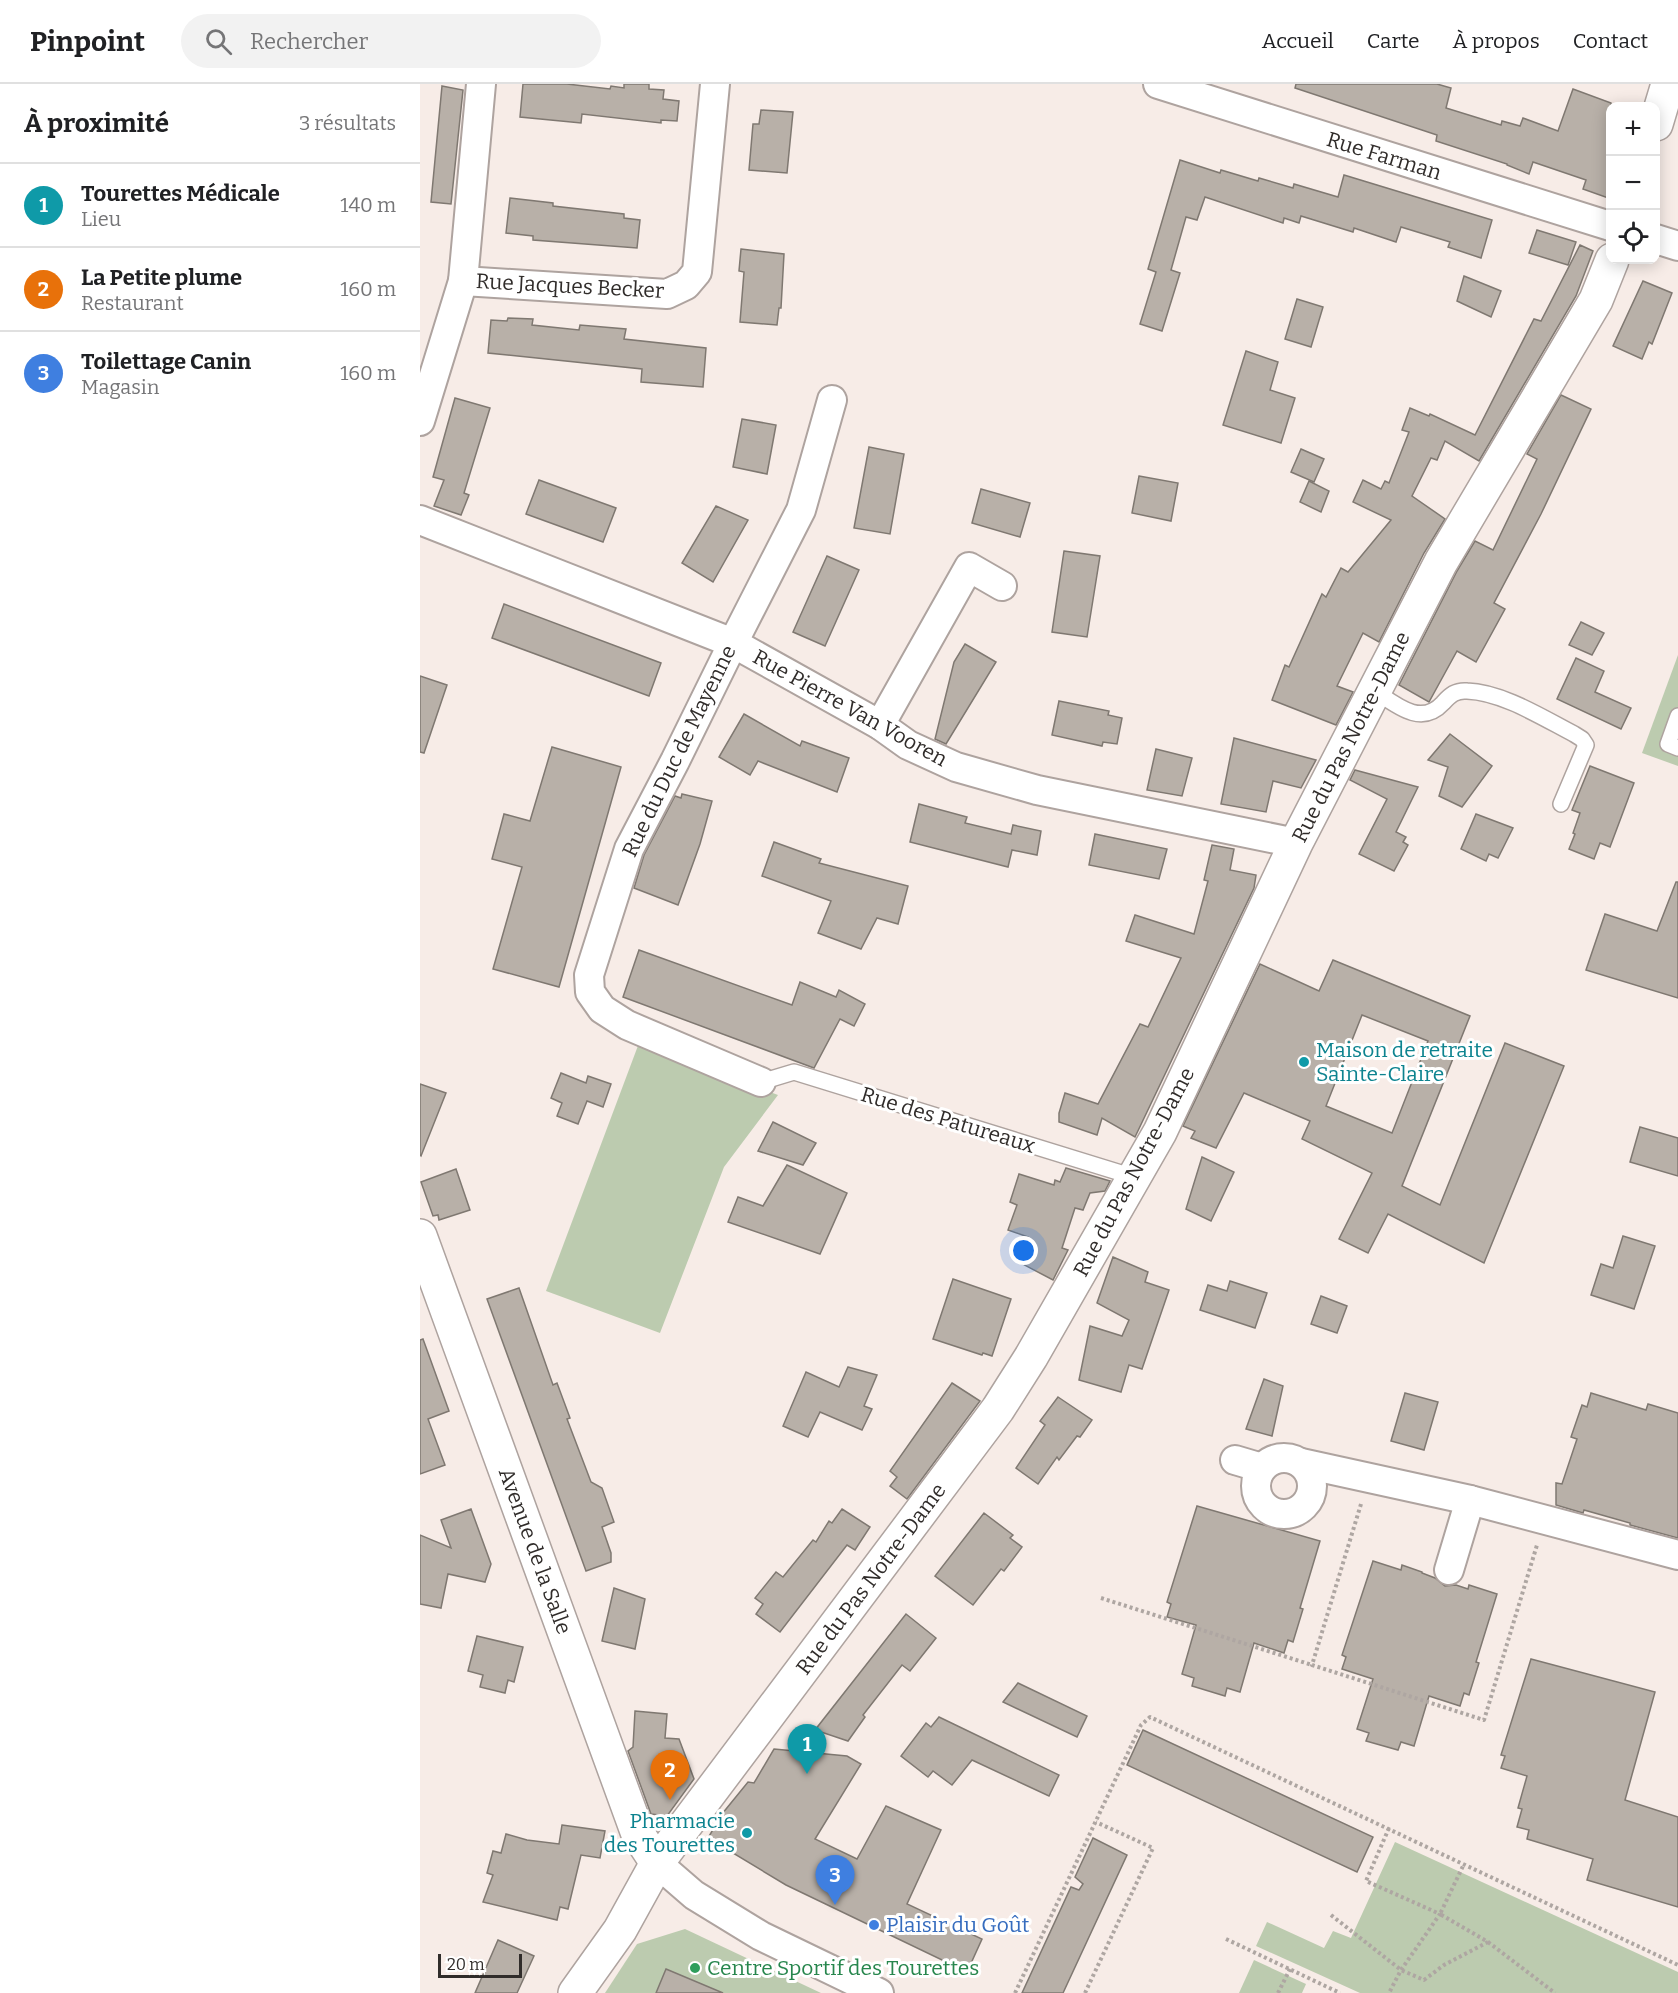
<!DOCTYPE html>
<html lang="fr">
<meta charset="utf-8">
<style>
:root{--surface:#fff;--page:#f2f2f2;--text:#202124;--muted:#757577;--line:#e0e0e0;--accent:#7c3aed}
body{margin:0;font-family:Bitter,serif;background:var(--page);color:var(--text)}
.controls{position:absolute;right:18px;top:18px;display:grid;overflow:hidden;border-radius:12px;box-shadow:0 3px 15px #0003}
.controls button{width:54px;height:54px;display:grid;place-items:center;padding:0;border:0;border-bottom:2px solid var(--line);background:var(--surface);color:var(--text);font:30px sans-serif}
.scale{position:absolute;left:18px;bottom:15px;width:84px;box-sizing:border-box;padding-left:6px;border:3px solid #302c2a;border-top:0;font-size:16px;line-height:21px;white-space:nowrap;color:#302c2a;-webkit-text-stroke:4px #fff;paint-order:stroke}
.you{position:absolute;left:604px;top:1167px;width:21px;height:21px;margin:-15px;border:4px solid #fff;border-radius:50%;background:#1a73e8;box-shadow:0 0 0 9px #1a73e833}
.badge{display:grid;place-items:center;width:39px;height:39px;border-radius:50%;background:var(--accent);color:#fff;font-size:20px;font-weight:700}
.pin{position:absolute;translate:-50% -50px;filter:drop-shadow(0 2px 3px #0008)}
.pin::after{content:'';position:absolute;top:32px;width:21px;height:18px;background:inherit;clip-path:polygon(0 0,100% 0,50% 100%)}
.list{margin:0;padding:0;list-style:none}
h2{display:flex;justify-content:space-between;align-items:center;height:78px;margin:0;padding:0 24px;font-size:26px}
h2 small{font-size:20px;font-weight:400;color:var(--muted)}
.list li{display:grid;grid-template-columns:39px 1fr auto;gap:18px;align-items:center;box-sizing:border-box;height:84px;padding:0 24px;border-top:2px solid var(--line)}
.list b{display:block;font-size:22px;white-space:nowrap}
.list p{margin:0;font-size:20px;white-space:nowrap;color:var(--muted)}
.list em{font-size:20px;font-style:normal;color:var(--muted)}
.icon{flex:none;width:33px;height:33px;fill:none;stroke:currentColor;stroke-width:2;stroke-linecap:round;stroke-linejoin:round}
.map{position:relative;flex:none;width:1258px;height:1909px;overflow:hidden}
header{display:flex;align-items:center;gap:36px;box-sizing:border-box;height:84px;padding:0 30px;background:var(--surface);border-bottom:2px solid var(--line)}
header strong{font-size:28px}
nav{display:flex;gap:33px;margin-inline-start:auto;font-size:21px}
.search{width:420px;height:54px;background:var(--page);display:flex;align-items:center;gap:15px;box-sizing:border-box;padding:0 21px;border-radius:33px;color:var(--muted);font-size:22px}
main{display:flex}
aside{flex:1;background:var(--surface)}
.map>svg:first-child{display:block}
.green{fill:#bccbaf}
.building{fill:#b8b0a8;stroke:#7f7871;stroke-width:1.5;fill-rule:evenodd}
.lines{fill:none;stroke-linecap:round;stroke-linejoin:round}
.lane-casing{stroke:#aea39f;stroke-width:18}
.street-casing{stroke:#aea39f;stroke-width:32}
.secondary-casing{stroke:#aea39f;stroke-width:36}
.path{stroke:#aea6a2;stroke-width:4;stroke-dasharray:3 3;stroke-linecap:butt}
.lane{stroke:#fff;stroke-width:15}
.street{stroke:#fff;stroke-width:28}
.secondary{stroke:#fff;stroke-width:33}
.culture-dot{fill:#0f9aa8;stroke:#fff;stroke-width:2}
.shop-dot{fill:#3f7fe0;stroke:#fff;stroke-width:2}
.leisure-dot{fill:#2e9e5b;stroke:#fff;stroke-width:2}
.labels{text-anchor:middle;stroke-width:6;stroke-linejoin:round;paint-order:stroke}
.street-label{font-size:21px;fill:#302c2a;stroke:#fff}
.culture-label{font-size:21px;fill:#0d838f;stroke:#fff;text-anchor:start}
.shop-label{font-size:21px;fill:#366cbe;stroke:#fff;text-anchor:start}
.leisure-label{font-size:21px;fill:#27864d;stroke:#fff;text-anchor:start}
</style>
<header>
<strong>Pinpoint</strong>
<div class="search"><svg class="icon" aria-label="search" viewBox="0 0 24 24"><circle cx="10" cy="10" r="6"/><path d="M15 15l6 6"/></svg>Rechercher</div>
<nav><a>Accueil</a><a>Carte</a><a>À propos</a><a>Contact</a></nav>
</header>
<main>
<aside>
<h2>À proximité<small>3 résultats</small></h2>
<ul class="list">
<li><span class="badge" style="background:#0f9aa8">1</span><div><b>Tourettes Médicale</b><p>Lieu</p></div><em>140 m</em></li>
<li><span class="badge" style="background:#e8710a">2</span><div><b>La Petite plume</b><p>Restaurant</p></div><em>160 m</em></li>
<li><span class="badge" style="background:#3f7fe0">3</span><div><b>Toilettage Canin</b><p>Magasin</p></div><em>160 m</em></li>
</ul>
</aside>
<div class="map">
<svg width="1258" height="1909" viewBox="0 0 1258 1909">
<rect width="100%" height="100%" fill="#f7ece7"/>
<g class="green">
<polygon points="1258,571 1258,682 1222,669"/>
<polygon points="219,959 358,1011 304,1083 240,1249 126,1207"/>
<polygon points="975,1758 1258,1888 1258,1909 940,1909 836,1862 847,1838 904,1864 913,1847 931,1854"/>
<polygon points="265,1845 401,1909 185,1909 217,1860"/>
<polygon points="834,1876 886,1900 882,1909 819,1909"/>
</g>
<g class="building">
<polygon points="103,0 147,0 190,5 191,2 204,4 204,0 229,0 229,5 244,6 243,15 259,17 257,37 241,36 241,39 162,30 161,39 100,33"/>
<polygon points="876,0 1017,0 1031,4 1026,24 1081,41 1082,37 1100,42 1103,34 1138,47 1153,5 1191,19 1191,115 1163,105 1166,96 1113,78 1109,90 1087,81 1087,80 1016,57 1017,51 875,4"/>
<polygon points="22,2 43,6 31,120 11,118"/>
<polygon points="341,26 373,28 367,89 329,86 333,40 339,40"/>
<polygon points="760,76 800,89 801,86 838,97 839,94 873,104 874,100 918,113 924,91 1072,136 1061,174 1028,163 1030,158 981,143 976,158 934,144 933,148 881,132 879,139 864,134 863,139 785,113 777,136 766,133 751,186 760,189 742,247 720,240 736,188 728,185"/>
<polygon points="90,114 133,119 133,122 204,130 204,134 220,136 217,164 113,156 113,152 86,149"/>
<polygon points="1117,146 1156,158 1148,181 1109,169"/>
<polygon points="1160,161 1173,167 1156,212 1059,377 1025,357 1017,376 1011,374 992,412 1025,435 1004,469 959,558 943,549 917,602 933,608 916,641 852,616 865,581 869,583 902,510 906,513 921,484 928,488 971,436 933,418 943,396 961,405 965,397 969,399 989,348 982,346 990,324 1009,332 1010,330 1055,351 1114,235 1121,237"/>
<polygon points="321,165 364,170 361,224 359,224 357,241 320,238 324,188 319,187"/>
<polygon points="1044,192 1081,207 1071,233 1037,217"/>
<polygon points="1223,197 1252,209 1232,260 1229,258 1222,275 1193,262"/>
<polygon points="877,215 903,223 891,263 865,255"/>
<polygon points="88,234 113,235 112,241 159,246 160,241 206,245 204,255 286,264 283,303 221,298 222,285 68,269 71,236 87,237"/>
<polygon points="826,267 858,278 850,306 875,314 861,359 803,341"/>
<polygon points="1141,311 1171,325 1121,430 1074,519 1085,525 1056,578 1037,567 1009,618 979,601 1037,487 1055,457 1073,466 1117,375 1107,370"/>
<polygon points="35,314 70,324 44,409 49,411 41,431 14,422 24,396 13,393"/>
<polygon points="322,335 356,341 347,390 313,383"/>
<polygon points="449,363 484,370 470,450 434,444"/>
<polygon points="881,365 904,375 894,398 871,388"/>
<polygon points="719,392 758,399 751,437 712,429"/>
<polygon points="119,396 196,424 183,458 106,430"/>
<polygon points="889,397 909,407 901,428 880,418"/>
<polygon points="561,405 610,419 600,453 552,439"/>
<polygon points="296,422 328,436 293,498 262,479"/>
<polygon points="644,467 680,472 667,553 632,548"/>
<polygon points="407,472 439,486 405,562 373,548"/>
<polygon points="84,520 241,579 229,612 72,554"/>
<polygon points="1161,538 1184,549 1172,571 1149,561"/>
<polygon points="545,560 576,578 526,660 515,655 534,578"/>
<polygon points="1156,574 1184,587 1175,608 1211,624 1201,645 1137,615"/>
<polygon points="0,592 27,601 4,669 0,668"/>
<polygon points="639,617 689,627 688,631 702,634 697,660 683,658 682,662 632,651"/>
<polygon points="324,630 380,662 382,657 429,674 417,708 338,677 330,691 299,673"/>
<polygon points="1030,650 1072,682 1042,723 1019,712 1028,683 1008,676"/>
<polygon points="814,654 896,676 881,704 853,697 846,728 801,720"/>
<polygon points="132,663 201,683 139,903 73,885 102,783 72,775 84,730 110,737"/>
<polygon points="736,665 772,674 762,712 727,706"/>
<polygon points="1170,682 1214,699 1190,763 1180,759 1174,775 1149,765 1155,750 1153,749 1160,729 1152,726"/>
<polygon points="935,686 998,703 976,748 986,753 983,758 988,761 974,787 939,770 967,715 930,696"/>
<polygon points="262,710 292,717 280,760 258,821 214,804 224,771 255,712 261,714"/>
<polygon points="499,720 547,733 545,739 591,750 593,741 621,747 617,771 592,766 588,783 490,758"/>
<polygon points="1056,730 1093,744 1078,774 1069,770 1066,777 1041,765"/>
<polygon points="675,750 747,765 739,795 669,781"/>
<polygon points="354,758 401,775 399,779 488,802 478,840 457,834 441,865 398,849 411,817 342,792"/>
<polygon points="792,761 814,765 810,786 836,791 834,804 715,1053 682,1034 677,1051 639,1038 639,1029 645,1009 678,1020 720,940 728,943 761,874 706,857 715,831 774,850 788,797 784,796"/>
<polygon points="1256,798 1258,798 1258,914 1166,886 1185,830 1237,847"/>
<polygon points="219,866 372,921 380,898 416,913 419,906 445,920 434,942 420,935 394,984 203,913"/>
<path d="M913 876 1050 932 982 1102 1020 1121 1085 959 1144 982 1064 1179 968 1130 948 1169 919 1155 952 1089 882 1055 890 1037 824 1009 796 1064 771 1054 775 1047 763 1042 840 880 899 907ZM942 931 1008 957 972 1049 906 1022Z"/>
<polygon points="141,989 166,999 168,992 191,1000 183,1023 167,1017 158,1040 137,1032 142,1019 131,1014"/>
<polygon points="0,1000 26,1009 1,1072 0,1071"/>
<polygon points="353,1038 396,1059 383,1081 338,1067"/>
<polygon points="1220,1043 1258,1054 1258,1092 1210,1078"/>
<polygon points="782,1073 814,1088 791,1137 766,1125"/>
<polygon points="367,1081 427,1109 400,1170 308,1138 318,1113 343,1122"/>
<polygon points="646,1084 690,1097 685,1107 670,1109 663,1126 655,1124 642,1164 648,1166 633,1196 595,1176 608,1153 588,1146 597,1121 590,1118 599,1090 634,1101 635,1096 640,1098"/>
<polygon points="36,1085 50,1126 19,1136 18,1131 13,1132 1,1098"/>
<polygon points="1203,1152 1235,1162 1214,1225 1171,1211 1181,1180 1193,1184"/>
<polygon points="693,1173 728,1188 725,1198 749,1206 722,1285 709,1281 701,1308 659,1296 670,1242 702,1252 709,1236 677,1219"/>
<polygon points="533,1195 591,1215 572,1272 563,1269 562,1271 513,1255"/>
<polygon points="810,1197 847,1209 835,1244 780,1226 788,1201 807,1207"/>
<polygon points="99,1204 133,1301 137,1299 150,1334 147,1335 171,1398 182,1404 194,1438 182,1443 191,1469 191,1478 166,1487 67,1215"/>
<polygon points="901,1212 927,1222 917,1249 891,1240"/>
<polygon points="3,1255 29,1327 8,1335 25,1381 0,1390 0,1256"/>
<polygon points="428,1283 457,1291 444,1322 452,1325 442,1346 400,1328 388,1353 363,1342 386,1288 419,1303"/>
<polygon points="844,1295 863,1302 852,1352 826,1345"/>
<polygon points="532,1299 560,1317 487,1415 470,1402 477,1393 470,1387"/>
<polygon points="985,1309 1018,1318 1004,1366 971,1357"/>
<polygon points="1171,1309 1226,1326 1228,1320 1258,1329 1258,1454 1210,1441 1210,1439 1164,1426 1163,1429 1136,1421 1136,1399 1142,1400 1157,1355 1151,1353 1162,1321 1167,1323"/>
<polygon points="638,1313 672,1336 660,1353 657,1352 639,1376 637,1373 618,1400 596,1384 625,1341 620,1337"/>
<polygon points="777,1422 900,1457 880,1524 883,1525 873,1558 868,1556 864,1569 834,1559 820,1608 807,1604 805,1612 772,1602 774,1594 762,1590 776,1541 747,1533 751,1520 747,1518"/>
<polygon points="51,1425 71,1480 65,1498 28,1490 21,1524 0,1520 0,1451 31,1464 21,1436"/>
<polygon points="422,1425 450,1443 435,1466 427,1461 360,1548 336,1530 343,1520 335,1514 356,1488 363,1493 393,1456 396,1458 409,1437 412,1439"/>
<polygon points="564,1429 593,1451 590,1454 602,1463 584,1487 581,1485 553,1521 515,1492"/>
<polygon points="953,1477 981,1486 982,1481 1002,1488 1002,1489 1015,1494 1025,1502 1036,1501 1048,1505 1049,1501 1077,1510 1056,1578 1059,1579 1049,1611 1044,1609 1040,1622 1009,1612 994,1662 981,1658 978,1666 946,1657 949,1649 937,1645 953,1595 922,1585 926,1573 922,1571"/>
<polygon points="194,1504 225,1515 215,1565 182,1557"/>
<polygon points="486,1530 516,1554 490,1587 482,1581 443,1631 445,1633 428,1657 395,1646"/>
<polygon points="57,1552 103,1563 94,1598 88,1596 85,1609 60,1603 63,1591 48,1587"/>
<polygon points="1111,1575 1235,1608 1205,1716 1258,1733 1258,1823 1167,1796 1173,1775 1107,1755 1109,1746 1097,1743 1102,1725 1098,1724 1107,1692 1081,1684 1085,1672 1081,1671"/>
<polygon points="598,1599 667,1632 657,1653 583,1618"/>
<polygon points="215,1627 247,1630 245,1654 259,1655 274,1695 247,1732 231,1730 208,1667 213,1663"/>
<polygon points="519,1633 639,1691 629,1712 552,1676 532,1701 513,1687 508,1693 481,1672 506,1639 511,1643"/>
<polygon points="723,1646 953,1753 937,1788 707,1681"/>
<polygon points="354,1665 427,1672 441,1680 395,1755 437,1775 466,1722 521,1746 487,1820 562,1855 547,1888 366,1801 288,1754 302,1730 328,1698 334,1699"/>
<polygon points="142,1741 185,1747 180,1774 161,1771 148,1825 140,1823 137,1836 63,1818 73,1791 67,1789 73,1767 81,1769 86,1750 107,1756 139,1760"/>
<polygon points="673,1754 707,1771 643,1909 602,1909 651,1803 659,1806 663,1800 655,1793"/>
<polygon points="78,1856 114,1872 97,1909 55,1909"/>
<polygon points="246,1885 303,1909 236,1909"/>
</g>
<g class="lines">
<defs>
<g id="lane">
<path d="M955 607C976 621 1001 643 1023 619 1030 611 1036 606 1047 607 1082 608 1123 634 1154 650L1162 655 1166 661 1141 720"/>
<polyline points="1258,632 1248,660 1258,664"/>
<polyline points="341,998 374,988 714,1093"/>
</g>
<g id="street">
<polyline points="738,0 1190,142"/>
<polyline points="1236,155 1258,162"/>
<polyline points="43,197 247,210 266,201 277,188 295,0"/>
<polyline points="0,337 43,197 61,0"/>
<polyline points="0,436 313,559 460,641 488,661 536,683 617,706 876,759"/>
<polyline points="460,641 549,483 582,502"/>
<polyline points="341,998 207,941 182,925 170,908 169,891 209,765 255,677 313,559 381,426 412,316"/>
<circle cx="864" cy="1402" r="28"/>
<polyline points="815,1376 842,1384"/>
<polyline points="881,1379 1050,1416 1258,1471"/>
<polyline points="1029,1486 1050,1416"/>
<polyline points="237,1779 274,1811 341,1852 459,1909"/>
</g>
<g id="secondary">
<polyline points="1236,40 1248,0"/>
<polyline points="0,1152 218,1750 237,1779"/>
<polyline points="155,1909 200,1846 237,1779 578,1325 611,1273 740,1048 876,759 1021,478 1176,216 1192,176"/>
</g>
</defs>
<use href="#lane" class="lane-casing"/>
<use href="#street" class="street-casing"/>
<use href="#secondary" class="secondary-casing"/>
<g class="path">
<polyline points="941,1420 892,1581 1064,1636 1117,1461"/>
<polyline points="681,1514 892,1581"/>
<polyline points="969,1744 946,1797 1020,1830 981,1886 969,1909"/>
<polyline points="911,1831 981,1886 1004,1896 1024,1881 1068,1858 1020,1830 1044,1780"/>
<polyline points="806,1855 920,1909"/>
<polyline points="1068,1858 1135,1909"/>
<polyline points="595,1909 721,1641 730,1633 1258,1881"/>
<polyline points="665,1909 733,1764 676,1738"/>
<polyline points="858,1909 870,1885"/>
</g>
<use href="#lane" class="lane"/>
<use href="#street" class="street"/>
<use href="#secondary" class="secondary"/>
</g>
<g class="culture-dot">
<circle cx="884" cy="978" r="6"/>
<circle cx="327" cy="1749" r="6"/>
</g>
<circle class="shop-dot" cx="454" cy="1841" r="6"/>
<circle class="leisure-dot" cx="275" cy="1884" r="6"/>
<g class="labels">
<g class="street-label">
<text transform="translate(964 72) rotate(17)" y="7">Rue Farman</text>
<text transform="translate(150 202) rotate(3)" y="7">Rue Jacques Becker</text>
<text transform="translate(430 624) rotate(29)" y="7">Rue Pierre Van Vooren</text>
<text transform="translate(931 653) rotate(-63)" y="7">Rue du Pas Notre-Dame</text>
<text transform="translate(259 667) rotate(-64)" y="7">Rue du Duc de Mayenne</text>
<text transform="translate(528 1036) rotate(17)" y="7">Rue des Patureaux</text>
<text transform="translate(714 1088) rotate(-62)" y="7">Rue du Pas Notre-Dame</text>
<text transform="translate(115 1467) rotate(70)" y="7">Avenue de la Salle</text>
<text transform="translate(451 1495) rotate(-53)" y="7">Rue du Pas Notre-Dame</text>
</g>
<g class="culture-label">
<text x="896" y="973">Maison de retraite<tspan x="896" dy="24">Sainte-Claire</tspan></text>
<text x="315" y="1744" text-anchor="end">Pharmacie<tspan x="315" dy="24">des Tourettes</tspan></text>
</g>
<g class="shop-label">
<text x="466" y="1848">Plaisir du Goût</text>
</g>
<g class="leisure-label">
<text x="287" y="1891">Centre Sportif des Tourettes</text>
</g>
</g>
</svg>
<div class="controls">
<button>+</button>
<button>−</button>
<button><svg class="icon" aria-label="locate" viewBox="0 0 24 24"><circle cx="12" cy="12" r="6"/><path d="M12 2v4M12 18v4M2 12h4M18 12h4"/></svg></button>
</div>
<div class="scale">20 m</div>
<div class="you"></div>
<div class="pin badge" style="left:387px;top:1690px;background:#0f9aa8">1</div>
<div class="pin badge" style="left:250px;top:1716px;background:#e8710a">2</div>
<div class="pin badge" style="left:415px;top:1821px;background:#3f7fe0">3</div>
</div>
</main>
